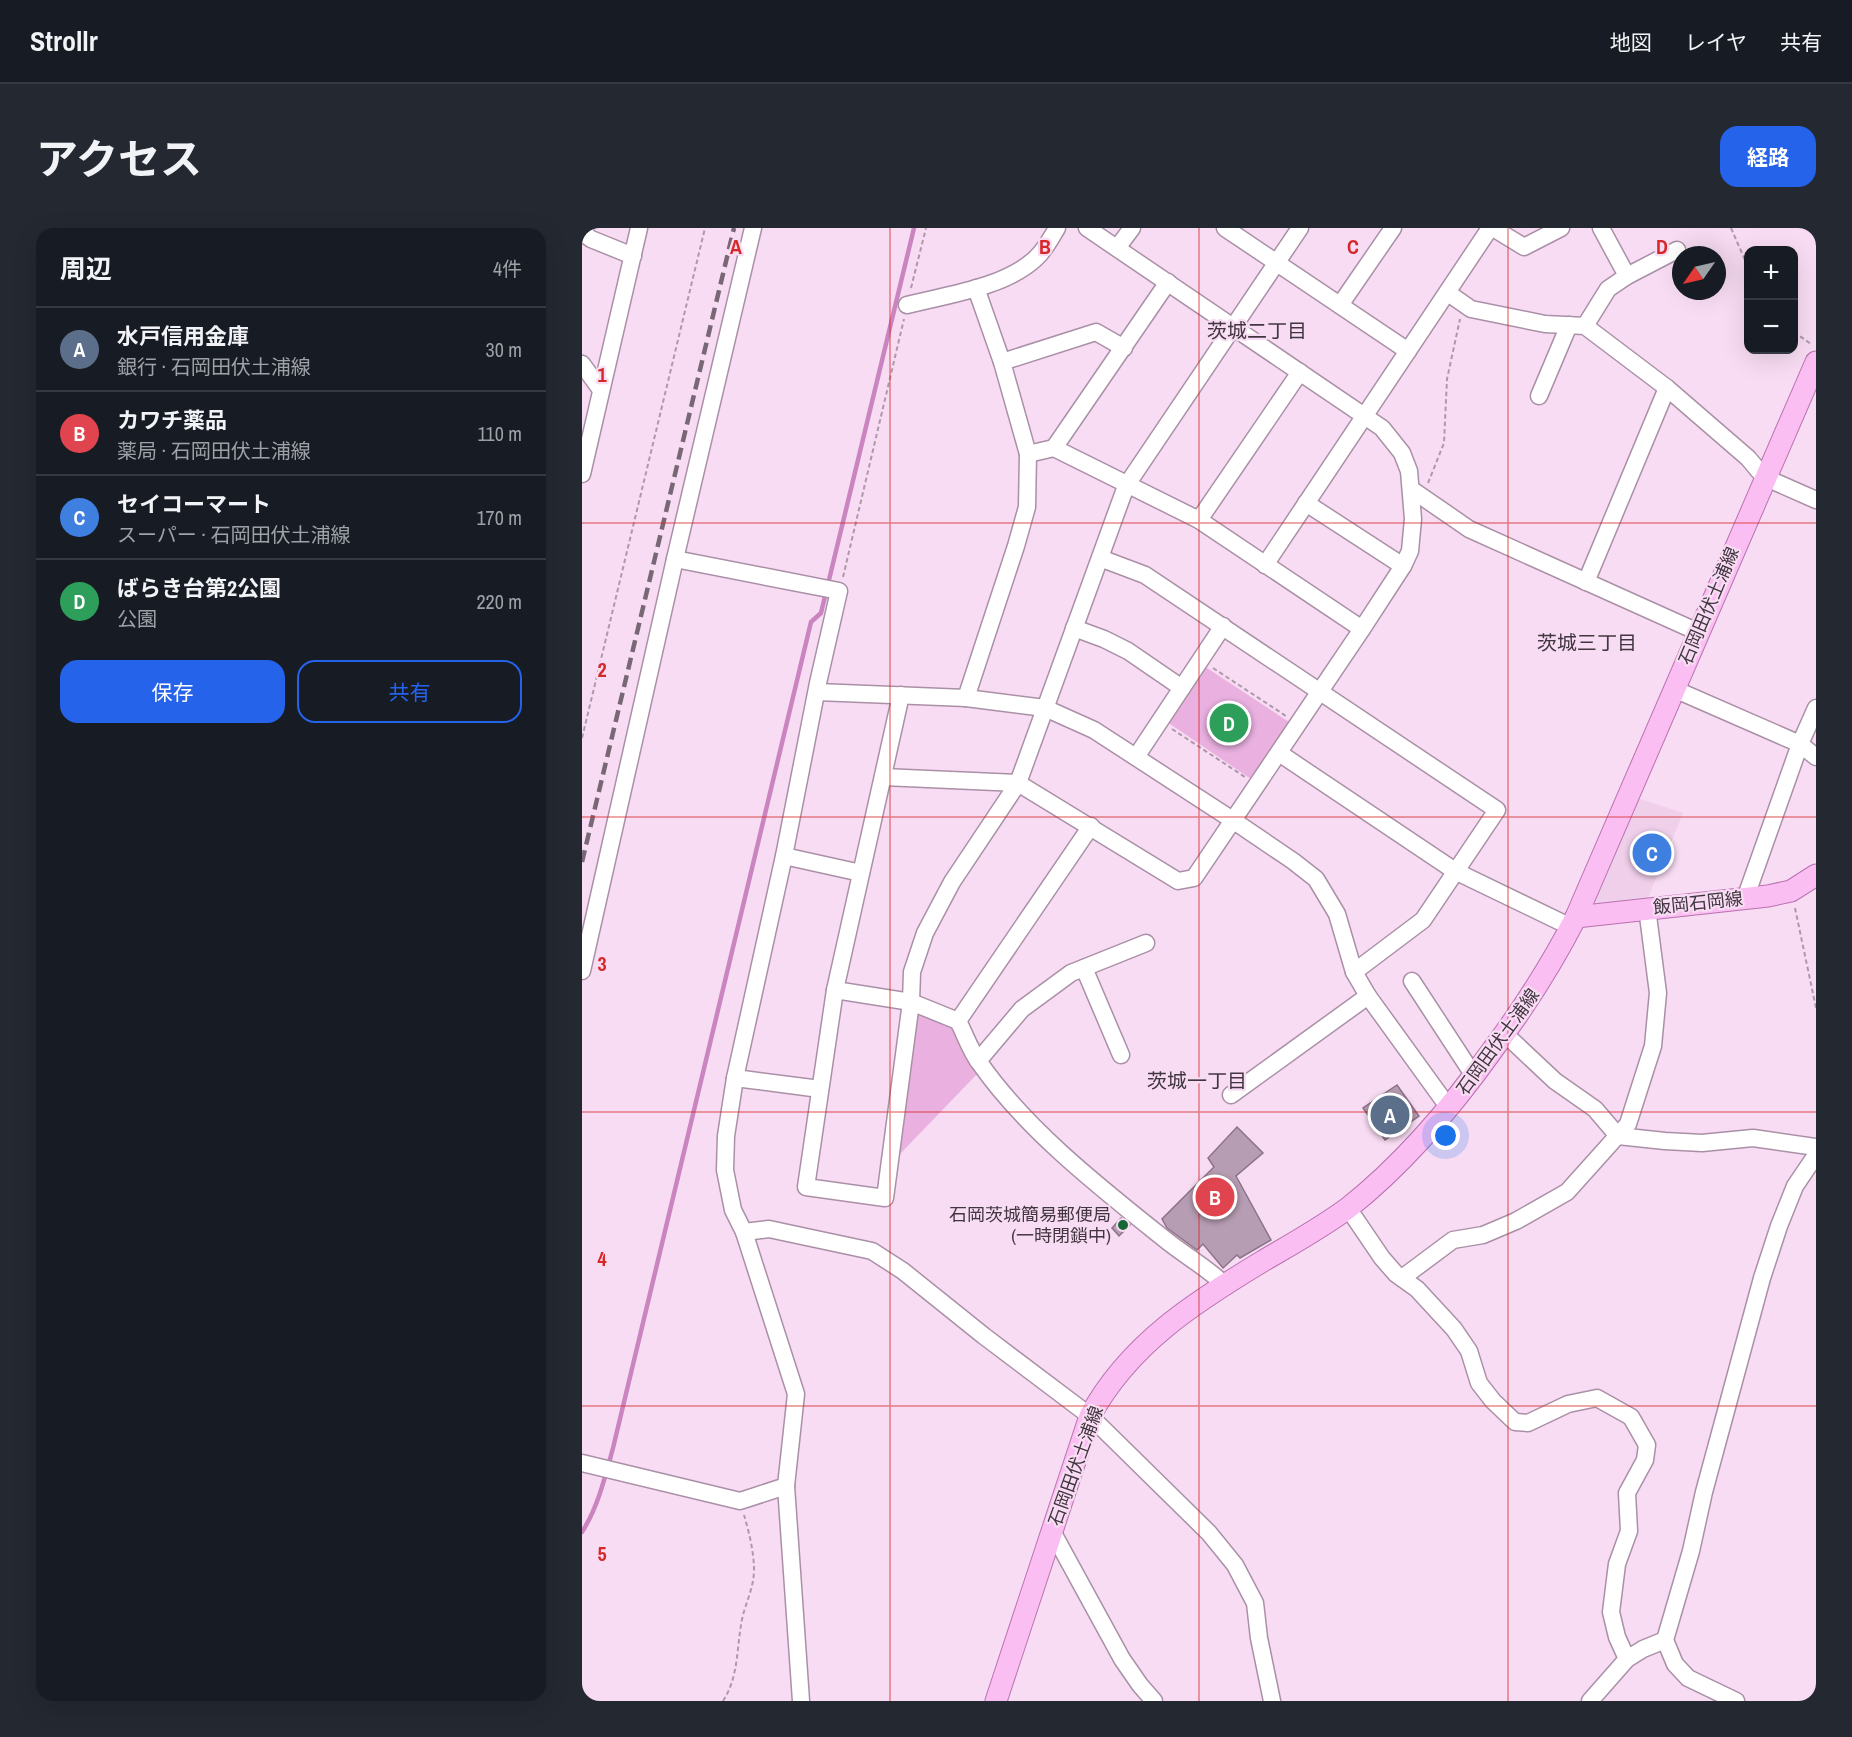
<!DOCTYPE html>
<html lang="ja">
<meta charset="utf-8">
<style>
:root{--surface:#171b24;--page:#242831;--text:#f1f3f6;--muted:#9ea1a6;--line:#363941;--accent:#2563eb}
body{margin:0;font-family:"Archivo Narrow","Noto Sans JP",sans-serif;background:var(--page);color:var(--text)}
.controls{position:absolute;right:18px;top:18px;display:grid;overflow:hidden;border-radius:12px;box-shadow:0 6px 24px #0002}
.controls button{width:54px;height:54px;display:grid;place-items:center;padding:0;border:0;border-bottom:2px solid var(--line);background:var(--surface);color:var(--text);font:30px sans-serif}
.compass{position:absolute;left:1090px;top:18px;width:54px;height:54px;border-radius:50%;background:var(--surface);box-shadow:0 6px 24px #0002;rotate:236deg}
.you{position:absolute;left:864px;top:908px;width:21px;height:21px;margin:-15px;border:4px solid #fff;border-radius:50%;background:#1a73e8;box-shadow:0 0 0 9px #1a73e833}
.badge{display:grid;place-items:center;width:39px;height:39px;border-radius:50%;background:var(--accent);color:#fff;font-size:20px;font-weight:700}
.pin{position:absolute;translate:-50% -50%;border:3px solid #fff;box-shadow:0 2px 6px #0006}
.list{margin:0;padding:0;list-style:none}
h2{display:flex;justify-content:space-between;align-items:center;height:78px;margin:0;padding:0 24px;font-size:26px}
h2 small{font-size:20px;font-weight:400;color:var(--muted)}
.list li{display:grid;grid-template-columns:39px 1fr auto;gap:18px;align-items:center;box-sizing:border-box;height:84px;padding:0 24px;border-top:2px solid var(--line)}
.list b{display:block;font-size:22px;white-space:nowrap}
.list p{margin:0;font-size:20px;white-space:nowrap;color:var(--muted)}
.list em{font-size:20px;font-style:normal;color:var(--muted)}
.actions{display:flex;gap:12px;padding:18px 24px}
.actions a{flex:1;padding:14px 0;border:2px solid var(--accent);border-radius:18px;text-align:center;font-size:21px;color:var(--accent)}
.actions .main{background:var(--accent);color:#fff}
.map{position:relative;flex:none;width:1234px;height:1473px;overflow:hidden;border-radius:18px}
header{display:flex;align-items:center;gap:36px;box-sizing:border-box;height:84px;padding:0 30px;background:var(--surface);border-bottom:2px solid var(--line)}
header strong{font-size:28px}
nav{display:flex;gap:33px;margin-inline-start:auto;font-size:21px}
.intro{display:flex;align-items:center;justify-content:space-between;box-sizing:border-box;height:144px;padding:0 36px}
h1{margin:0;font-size:42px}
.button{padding:15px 27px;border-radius:18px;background:var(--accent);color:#fff;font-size:21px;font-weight:700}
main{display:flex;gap:36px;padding:0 36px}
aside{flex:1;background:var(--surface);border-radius:18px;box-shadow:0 6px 24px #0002}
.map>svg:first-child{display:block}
.built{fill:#f0cfeb}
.green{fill:#e9b0e0}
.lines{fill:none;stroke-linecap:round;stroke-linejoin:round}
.stream{stroke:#ca85c0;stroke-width:4.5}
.building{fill:#b79db3;stroke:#8c7388;stroke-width:1.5}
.minor-casing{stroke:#aa90a6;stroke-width:19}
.major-casing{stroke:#b872af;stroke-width:23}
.path{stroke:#ae99ab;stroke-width:2;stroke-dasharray:4.5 3;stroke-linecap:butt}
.minor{stroke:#fff;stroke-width:16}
.major{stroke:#fbbef3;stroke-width:21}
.rail{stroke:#786876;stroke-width:4.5;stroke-dasharray:12 6;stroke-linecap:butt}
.grid{fill:none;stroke:#d62828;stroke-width:1.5;stroke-opacity:0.55}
.poi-dot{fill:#176636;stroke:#f8dcf3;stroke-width:2}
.labels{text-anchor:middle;stroke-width:4.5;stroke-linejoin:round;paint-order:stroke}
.street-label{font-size:18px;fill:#413640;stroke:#f8dcf3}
.poi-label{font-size:18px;fill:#413640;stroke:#f8dcf3;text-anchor:end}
.neighbourhood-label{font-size:20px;fill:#413640;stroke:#f8dcf3}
.grid-label{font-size:20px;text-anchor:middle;font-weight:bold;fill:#d62828;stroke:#f8dcf3;stroke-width:4.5;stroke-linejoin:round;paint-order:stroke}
</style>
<header>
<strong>Strollr</strong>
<nav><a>地図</a><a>レイヤ</a><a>共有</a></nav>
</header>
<div class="intro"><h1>アクセス</h1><a class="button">経路</a></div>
<main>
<aside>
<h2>周辺<small>4件</small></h2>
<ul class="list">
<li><span class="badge" style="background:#5c6f8a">A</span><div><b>水戸信用金庫</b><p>銀行 · 石岡田伏土浦線</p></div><em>30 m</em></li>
<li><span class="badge" style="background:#e0444e">B</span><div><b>カワチ薬品</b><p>薬局 · 石岡田伏土浦線</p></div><em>110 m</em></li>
<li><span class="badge" style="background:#3f7fe0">C</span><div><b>セイコーマート</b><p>スーパー · 石岡田伏土浦線</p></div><em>170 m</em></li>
<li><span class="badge" style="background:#2e9e5b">D</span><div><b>ばらき台第2公園</b><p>公園</p></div><em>220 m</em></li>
</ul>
<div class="actions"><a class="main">保存</a><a>共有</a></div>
</aside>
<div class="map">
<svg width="1234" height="1473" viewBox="0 0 1234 1473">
<rect width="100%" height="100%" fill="#f8dcf3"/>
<polygon class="built" points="1052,569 1101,585 1066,670 1063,673 1018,681 1009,676"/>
<g class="green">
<polygon points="625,440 707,494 669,551 588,496 587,492 622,441"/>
<polygon points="340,786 372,798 397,844 317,927 334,789"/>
</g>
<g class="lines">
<path class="stream" d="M0 1304C16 1279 23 1249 31 1220L229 394 239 385 332 0"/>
</g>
<g class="building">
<polygon points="1067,604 1088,613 1074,646 1053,637"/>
<polygon points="815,857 837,888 803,912 781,880"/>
<polygon points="655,899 681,925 654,948 689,1012 658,1030 655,1027 641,1040 621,1016 615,1022 585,1000 580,991 632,939 626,930"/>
<polygon points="539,990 548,997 537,1008 530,1000"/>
</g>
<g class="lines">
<defs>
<g id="minor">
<polyline points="643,0 826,123"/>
<polyline points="911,0 942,19 979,0"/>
<polyline points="0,4 9,11 51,28"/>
<polyline points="535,20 550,0"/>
<polyline points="1045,48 1095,22"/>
<polyline points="866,65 889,81 963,96 1003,98 1085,160 1166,230 1182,249 1234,272"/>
<path d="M325 77C365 67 424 59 454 30 463 22 469 10 475 0"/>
<polyline points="758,77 811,0"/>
<polyline points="1003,98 1026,61 1045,48 1019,0"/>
<polyline points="420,134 514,104 542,120"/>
<polyline points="0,136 19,162"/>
<polyline points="957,168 987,97"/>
<polyline points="472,220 586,54"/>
<polyline points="446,226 472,220 617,292 780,401"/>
<polyline points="0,246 57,0"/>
<polyline points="829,261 887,301 1116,404"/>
<polyline points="724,275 821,338"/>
<polyline points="617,292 718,144"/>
<polyline points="518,330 563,347 915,582 841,692 772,744"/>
<polyline points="93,331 257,363 236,455 202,628 153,850 144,908 143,942 151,982 162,1004 214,1166 204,1258 219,1473"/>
<polyline points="683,337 908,0"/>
<polyline points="1004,354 1085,160"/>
<polyline points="492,400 522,411 546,423 600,460"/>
<polyline points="1092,461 1218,516 1234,529"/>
<polyline points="235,464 384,470 463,480 512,502 652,593 711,633 734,651 755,686 772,744 786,768 867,880"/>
<polyline points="319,467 253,762 224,959 303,970 329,774 330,744 343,705 370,654 436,555 544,258 718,0"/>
<polyline points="384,470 434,318 445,279 446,226 420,134 394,60"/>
<polyline points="697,525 873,643 989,699"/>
<polyline points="554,529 641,398"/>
<polyline points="301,549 436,555 596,653 612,650 780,401 821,338 828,323 831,291 827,243 820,225 800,200 505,0"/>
<polyline points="202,628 279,645"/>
<polyline points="1163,671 1218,516 1234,480"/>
<polyline points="502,740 539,827"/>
<polyline points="0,743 93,331 171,0"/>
<polyline points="830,753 892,848"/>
<path d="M253 762 329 774 376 793C383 806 388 822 397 834 444 902 520 961 585 1013 604 1028 625 1040 643 1057"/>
<polyline points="376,793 509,598"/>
<polyline points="923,806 973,853 1013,881 1036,908 1083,913 1120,915 1171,910 1234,919"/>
<polyline points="396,833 440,781 489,745 564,715"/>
<polyline points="153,850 238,861"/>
<polyline points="649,867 786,768"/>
<polyline points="766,980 800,1030 814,1046 835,1061 872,1101 887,1123 897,1155 911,1173 933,1194 946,1195 986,1176 1015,1170 1049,1189 1065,1217 1063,1232 1045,1265 1047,1303 1035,1336 1029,1384 1035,1409 1045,1431"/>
<polyline points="162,1004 187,1001 290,1023 321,1043 402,1108 508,1188 627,1305 653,1337 673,1375 677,1410 690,1473"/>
<polyline points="820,1050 871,1012 901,1007 934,993 985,964 1046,896 1071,818 1076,765 1065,680"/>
<polyline points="0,1235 158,1273 204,1258"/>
<polyline points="470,1303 540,1431 558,1457 572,1473"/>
<polyline points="1008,1473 1045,1431 1061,1421 1083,1412"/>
<polyline points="1154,1473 1106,1450 1093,1436 1083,1412 1109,1323 1122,1264 1180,1050 1197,998 1213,958 1234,927"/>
</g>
<g id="major">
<polyline points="994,689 1186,668 1209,663 1234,647"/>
<path d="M414 1473 508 1188C547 1116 613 1074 681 1033 710 1016 739 1000 766 980 823 935 870 879 912 820 943 778 970 736 994 689L1234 134"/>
</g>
</defs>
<use href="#minor" class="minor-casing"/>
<use href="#major" class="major-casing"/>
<g class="path">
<polyline points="1149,0 1166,39"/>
<polyline points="329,60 344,0"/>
<polyline points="1212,104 1229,116"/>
<polyline points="846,255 862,215 865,151 878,91"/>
<polyline points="261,349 322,91"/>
<polyline points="631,440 704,488"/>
<polyline points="590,501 663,549"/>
<polyline points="0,510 123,0"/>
<polyline points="1213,680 1234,780"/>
<path d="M141 1473C158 1447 154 1416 161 1387 165 1372 172 1358 172 1342 172 1324 167 1304 162 1287"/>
<polyline points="1223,1473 1234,1469"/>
</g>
<use href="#minor" class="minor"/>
<use href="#major" class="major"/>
<polyline class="rail" points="0,634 152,0"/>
</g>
<path class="grid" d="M308 0V1473M617 0V1473M926 0V1473M0 295H1234M0 589H1234M0 884H1234M0 1178H1234"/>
<circle class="poi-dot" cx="541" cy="997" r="6"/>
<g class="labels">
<g class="street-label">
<text transform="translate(1127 378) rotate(-67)" y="6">石岡田伏土浦線</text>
<text transform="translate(1116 675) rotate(-6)" y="6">飯岡石岡線</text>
<text transform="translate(916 814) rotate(-54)" y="6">石岡田伏土浦線</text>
<text transform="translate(494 1238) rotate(-70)" y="6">石岡田伏土浦線</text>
</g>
<g class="poi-label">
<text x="529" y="993">石岡茨城簡易郵便局<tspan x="529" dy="21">(一時閉鎖中)</tspan></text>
</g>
<g class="neighbourhood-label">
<text x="675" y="110">茨城二丁目</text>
<text x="1005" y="422">茨城三丁目</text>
<text x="615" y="860">茨城一丁目</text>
</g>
</g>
<g class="grid-label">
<text x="154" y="26">A</text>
<text x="463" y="26">B</text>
<text x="771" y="26">C</text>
<text x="1080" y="26">D</text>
<text x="20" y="154">1</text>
<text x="20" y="449">2</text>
<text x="20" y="743">3</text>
<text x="20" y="1038">4</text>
<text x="20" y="1333">5</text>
</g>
</svg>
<div class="controls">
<button>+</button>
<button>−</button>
</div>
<svg class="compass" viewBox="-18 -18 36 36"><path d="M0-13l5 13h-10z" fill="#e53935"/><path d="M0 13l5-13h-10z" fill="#9ea1a6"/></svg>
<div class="you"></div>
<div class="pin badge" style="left:808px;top:887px;background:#5c6f8a">A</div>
<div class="pin badge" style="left:633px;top:969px;background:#e0444e">B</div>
<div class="pin badge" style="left:1070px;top:625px;background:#3f7fe0">C</div>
<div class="pin badge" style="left:647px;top:495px;background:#2e9e5b">D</div>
</div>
</main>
